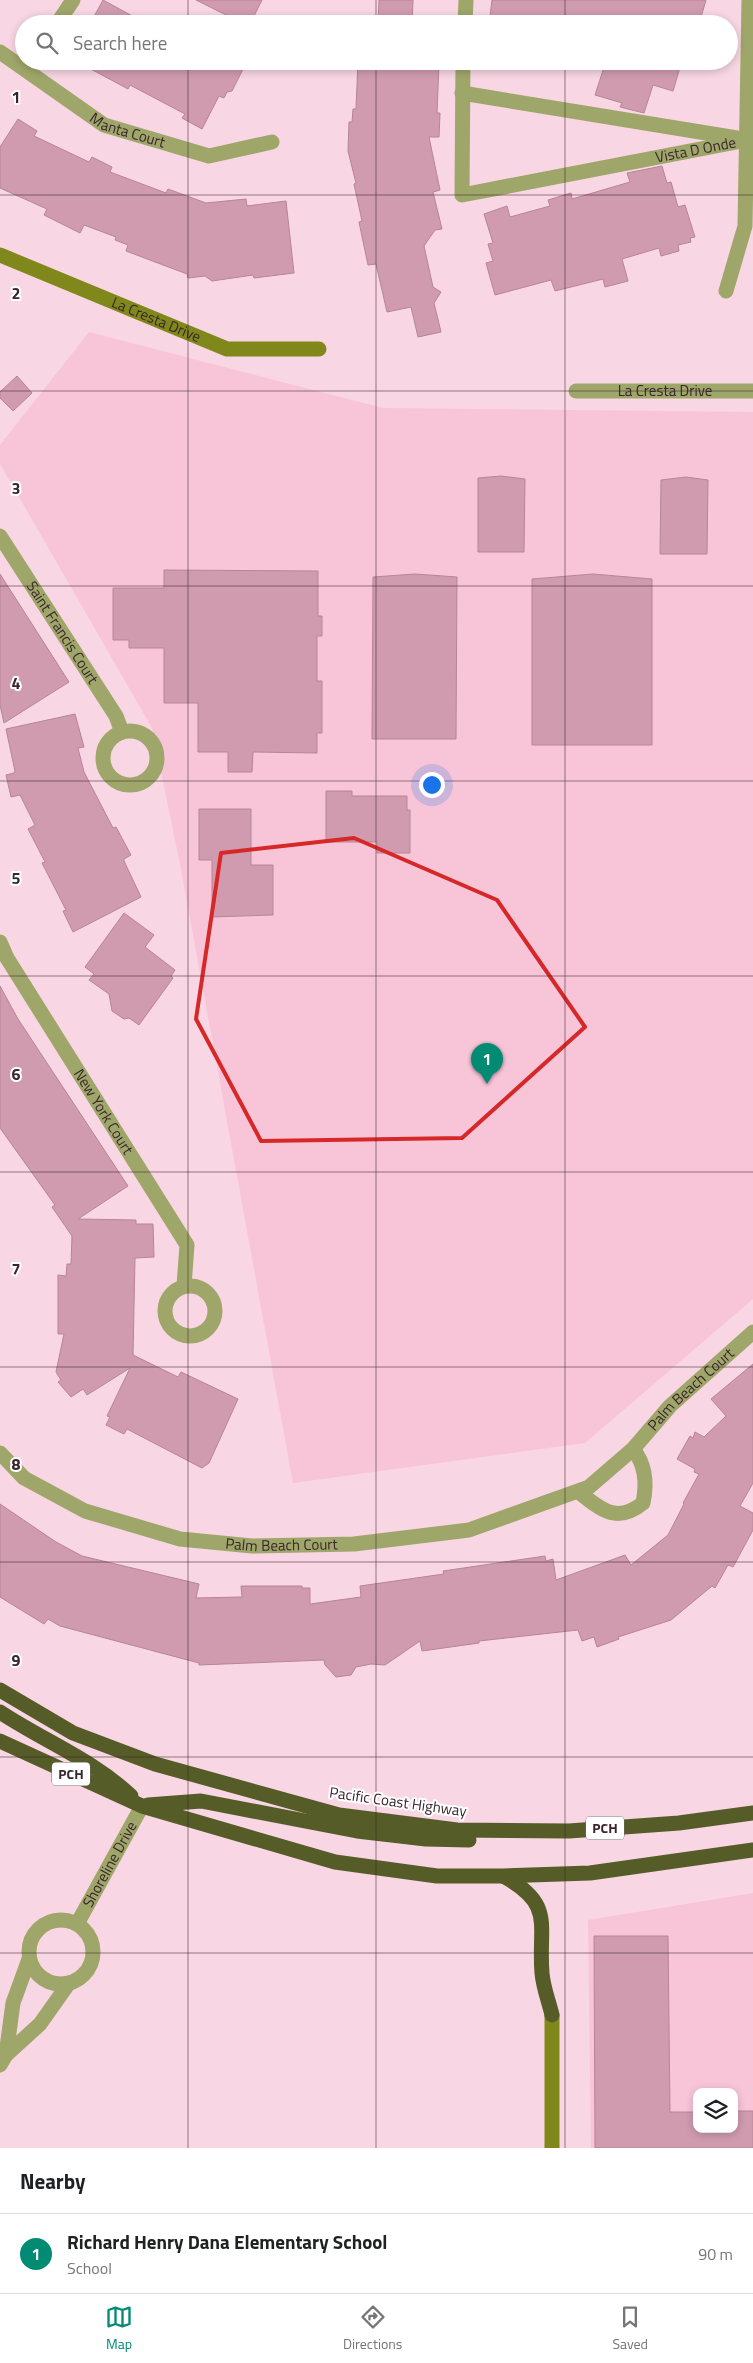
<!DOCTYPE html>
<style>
:root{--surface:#fff;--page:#f6f6f6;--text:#202124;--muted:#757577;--line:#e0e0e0;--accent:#018b73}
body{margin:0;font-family:"Titillium Web",sans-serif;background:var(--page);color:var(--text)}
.controls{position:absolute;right:15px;bottom:15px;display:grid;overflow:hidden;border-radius:10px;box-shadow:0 2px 8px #0003}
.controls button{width:45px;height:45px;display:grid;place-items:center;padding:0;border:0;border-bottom:1px solid var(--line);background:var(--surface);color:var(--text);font:25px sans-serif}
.you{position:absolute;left:431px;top:784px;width:18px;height:18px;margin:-12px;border:4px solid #fff;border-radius:50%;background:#1a73e8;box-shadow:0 0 0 8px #1a73e833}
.badge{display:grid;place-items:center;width:32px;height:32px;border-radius:50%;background:var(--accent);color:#fff;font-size:16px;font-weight:700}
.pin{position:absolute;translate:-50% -41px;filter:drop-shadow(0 1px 2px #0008)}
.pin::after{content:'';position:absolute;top:26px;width:18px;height:15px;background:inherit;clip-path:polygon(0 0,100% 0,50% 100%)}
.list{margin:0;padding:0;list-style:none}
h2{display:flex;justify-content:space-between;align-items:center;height:65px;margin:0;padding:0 20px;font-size:21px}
h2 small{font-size:16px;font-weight:400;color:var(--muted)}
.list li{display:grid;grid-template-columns:32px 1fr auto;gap:15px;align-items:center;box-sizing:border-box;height:80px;padding:0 20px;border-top:1px solid var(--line)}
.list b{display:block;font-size:19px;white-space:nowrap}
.list p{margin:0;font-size:16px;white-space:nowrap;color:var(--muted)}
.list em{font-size:16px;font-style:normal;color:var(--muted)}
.icon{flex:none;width:28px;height:28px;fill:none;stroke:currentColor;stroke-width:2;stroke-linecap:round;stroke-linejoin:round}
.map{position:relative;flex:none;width:753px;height:2148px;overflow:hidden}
.search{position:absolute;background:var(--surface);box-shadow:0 2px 8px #0003;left:15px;right:15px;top:15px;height:55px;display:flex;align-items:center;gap:12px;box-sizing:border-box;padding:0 18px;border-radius:28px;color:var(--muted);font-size:19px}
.sheet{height:145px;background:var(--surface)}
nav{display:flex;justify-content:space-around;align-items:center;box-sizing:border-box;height:70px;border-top:1px solid var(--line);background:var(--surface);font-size:14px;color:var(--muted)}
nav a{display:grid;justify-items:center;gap:2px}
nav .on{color:var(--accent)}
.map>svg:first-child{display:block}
.built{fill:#f8c5d8;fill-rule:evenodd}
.building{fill:#d09baf;stroke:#b78498}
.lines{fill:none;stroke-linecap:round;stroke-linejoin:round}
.street{stroke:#9fa669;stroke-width:15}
.secondary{stroke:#80881b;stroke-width:15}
.highway{stroke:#565c28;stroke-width:15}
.marked{fill:none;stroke:#d62828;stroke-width:4;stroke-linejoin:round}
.grid{fill:none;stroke:#3a252d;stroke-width:1;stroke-opacity:0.55}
.labels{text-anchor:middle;stroke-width:4;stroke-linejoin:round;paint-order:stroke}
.shield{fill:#fff;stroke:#75666c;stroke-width:1}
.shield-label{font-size:14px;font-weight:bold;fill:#3a252d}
.street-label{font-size:15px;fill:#3a252d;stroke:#fff}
.grid-label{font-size:16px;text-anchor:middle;font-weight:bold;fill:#3a252d;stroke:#fff;stroke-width:4;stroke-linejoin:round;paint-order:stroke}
</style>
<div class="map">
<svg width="753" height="2148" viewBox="0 0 753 2148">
<rect width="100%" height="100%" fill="#f8d6e3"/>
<g class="built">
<polygon points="89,332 383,408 753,412 753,1299 585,1443 293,1483 181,869 152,728 0,464 0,445"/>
<path d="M753 1893V2148H591L588 1920ZM697 2092H734V2129H697Z"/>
</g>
<g class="building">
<polygon points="103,0 147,24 90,24"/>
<polygon points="196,0 262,0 250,24 244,24"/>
<polygon points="379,0 413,0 412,24 378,24"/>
<polygon points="492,0 706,0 699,24 489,24"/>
<polygon points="76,61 247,61 232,91 227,92 224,98 219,96 202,129 182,118 185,114 130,85 128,89"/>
<polygon points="358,61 439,64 437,113 440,113 439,137 429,137 440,190 433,192 442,229 435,230 424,246 433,287 441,292 434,303 441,332 418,337 411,307 387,312 376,264 368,265 359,222 362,221 354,184 356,183 348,151 349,122 352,122 353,109 356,109"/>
<polygon points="606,61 682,61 673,91 653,85 644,113 620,107 622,103 595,95"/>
<polygon points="18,119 37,131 34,136 89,162 92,157 112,167 110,172 166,193 168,189 206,203 246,199 247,206 286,201 294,273 254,278 253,275 212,281 205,276 188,278 187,274 126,251 128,245 115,240 116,237 84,225 80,233 44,215 47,209 0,188 0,147"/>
<polygon points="662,166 667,183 671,182 678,207 685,205 695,237 690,238 691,242 678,245 679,251 661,256 659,248 622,259 628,281 605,287 603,279 555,291 551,280 495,295 486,263 493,261 488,244 493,243 484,214 507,206 510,217 550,206 548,200 571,193 572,199 630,182 627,173"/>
<polygon points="17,376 32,393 13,411 0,398 0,392"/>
<polygon points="501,476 525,479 524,552 478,552 478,478"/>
<polygon points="686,477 708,480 707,554 660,554 661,480"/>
<polygon points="164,570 318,571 318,616 322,616 322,636 317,636 317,681 322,681 322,733 317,733 317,753 253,752 252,772 228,772 228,752 198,752 198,703 164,703 164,648 129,648 129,640 113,640 113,588 164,588"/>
<polygon points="0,574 69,682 4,723 0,705"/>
<polygon points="415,574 457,577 456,739 372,739 373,577"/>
<polygon points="593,574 652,579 652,745 532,745 532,579"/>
<polygon points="75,714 84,747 78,748 84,772 113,828 116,827 131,855 124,859 124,861 141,897 73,932 63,911 66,910 42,863 45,862 28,829 35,825 20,795 11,797 6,775 14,773 15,771 6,729"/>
<polygon points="326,791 352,791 352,796 407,796 407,810 410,810 410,853 377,853 377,842 326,842"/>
<polygon points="199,809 251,809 251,865 273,865 273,915 212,917 212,860 199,860"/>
<polygon points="124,913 154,935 145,947 175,970 171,976 173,978 139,1025 129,1018 124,1019 112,1011 109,994 89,980 94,974 85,967"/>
<polygon points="0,986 18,1019 128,1186 78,1219 136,1220 136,1224 153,1224 154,1257 135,1258 133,1355 178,1377 181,1372 238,1399 209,1463 202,1468 127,1429 124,1434 106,1425 110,1417 107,1416 130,1368 87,1395 83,1389 71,1397 58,1382 61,1380 56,1372 64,1334 58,1334 58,1275 66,1276 67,1264 71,1264 72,1236 52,1207 55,1205 0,1128"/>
<polygon points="753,1364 753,1483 740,1506 753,1513 753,1530 733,1567 728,1565 715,1588 712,1586 671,1620 618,1637 619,1639 597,1647 594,1637 582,1641 578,1630 479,1641 479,1643 422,1651 420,1641 385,1665 371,1664 356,1667 351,1675 336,1677 325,1665 324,1660 199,1665 199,1663 60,1626 48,1619 44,1624 0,1597 0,1504 56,1542 82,1556 199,1584 196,1598 242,1597 241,1586 302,1586 302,1588 310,1588 310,1604 361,1597 360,1586 444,1574 443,1571 545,1556 546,1561 553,1559 556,1580 625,1555 631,1565 668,1535 684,1504 683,1503 699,1474 694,1472 695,1469 677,1459 690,1436 693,1438 695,1432 704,1437 726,1416 711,1399"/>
<polygon points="594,1936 668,1936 670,2112 697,2112 697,2129 734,2129 734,2111 753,2111 753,2148 595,2148"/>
</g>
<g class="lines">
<g class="street">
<polyline points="57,24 73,0"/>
<polyline points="465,24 466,0"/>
<path id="s1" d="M0 52 104 125 209 156 272 142"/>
<path id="s2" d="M463 61 462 195 747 140"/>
<polyline points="462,93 737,138"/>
<polyline points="726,291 745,226 749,0"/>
<path id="s3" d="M576 391H753"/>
<path id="s4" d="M0 536 116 716 122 732"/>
<circle cx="130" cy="758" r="27"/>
<path id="s5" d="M0 942 7 958 187 1245 184 1286"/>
<circle cx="190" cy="1311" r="25"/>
<path id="s6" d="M0 1453 24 1478 85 1511 180 1539 252 1546 354 1544 469 1530 589 1487 633 1449 670 1406 753 1332"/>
<path d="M579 1492C601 1510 617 1524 643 1503 647 1484 646 1465 633 1449"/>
<circle cx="61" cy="1952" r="32"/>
<path id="s7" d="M77 1924 142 1806"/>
<polyline points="6,2055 13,2003 29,1959"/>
<polyline points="0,2065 6,2055 40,2024 69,1983"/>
</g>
<g class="secondary">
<path id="s8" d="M0 255 227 349H319"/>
<polyline points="552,2015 552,2148"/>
</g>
<g class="highway">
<polyline points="0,1690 73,1733 155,1764 339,1815 457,1830 569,1831 679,1823 753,1813"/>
<path d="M0 1712C44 1741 93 1760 131 1796"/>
<polyline points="0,1741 142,1806 335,1862 437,1876 503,1876 590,1873 753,1850"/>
<polyline points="148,1805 201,1801 357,1831 426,1839 469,1840"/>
<path d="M505 1877C555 1905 538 1925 542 1973 543 1987 549 2002 552 2015"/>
</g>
</g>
<path class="marked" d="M354 838 497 900 585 1027 462 1138 261 1141 196 1019 221 853Z"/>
<path class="grid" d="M188 0V24M376 0V24M565 0V24M188 61V2148M376 61V2148M565 61V2148M0 195H753M0 391H753M0 586H753M0 781H753M0 976H753M0 1172H753M0 1367H753M0 1562H753M0 1757H753M0 1953H753"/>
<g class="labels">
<g class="shield">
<rect x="52" y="1762.5" width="38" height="23" rx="4"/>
<rect x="586" y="1816.5" width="38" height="23" rx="4"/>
</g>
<g class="shield-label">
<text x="71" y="1779">PCH</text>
<text x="605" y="1833">PCH</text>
</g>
<g class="street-label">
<text dy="5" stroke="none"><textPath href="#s1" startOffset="151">Manta Court</textPath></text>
<text dy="5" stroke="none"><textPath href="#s2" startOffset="372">Vista D Onde</textPath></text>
<text dy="5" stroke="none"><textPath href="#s8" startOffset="169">La Cresta Drive</textPath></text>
<text dy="5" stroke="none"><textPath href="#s3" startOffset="89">La Cresta Drive</textPath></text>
<text dy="5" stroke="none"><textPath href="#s4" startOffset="115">Saint Francis Court</textPath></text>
<text dy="5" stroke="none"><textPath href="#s5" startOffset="199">New York Court</textPath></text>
<text dy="5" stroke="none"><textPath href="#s6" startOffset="762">Palm Beach Court</textPath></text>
<text dy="5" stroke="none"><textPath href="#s6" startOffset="305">Palm Beach Court</textPath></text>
<text transform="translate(398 1802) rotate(8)" y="5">Pacific Coast Highway</text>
<text dy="5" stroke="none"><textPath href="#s7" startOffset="68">Shoreline Drive</textPath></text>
</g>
</g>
<g class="grid-label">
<text x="16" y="103">1</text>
<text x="16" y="299">2</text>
<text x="16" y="494">3</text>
<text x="16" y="689">4</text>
<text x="16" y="884">5</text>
<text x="16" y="1080">6</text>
<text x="16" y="1275">7</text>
<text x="16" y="1470">8</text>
<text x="16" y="1666">9</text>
</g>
</svg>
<div class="controls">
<button><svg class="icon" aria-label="layers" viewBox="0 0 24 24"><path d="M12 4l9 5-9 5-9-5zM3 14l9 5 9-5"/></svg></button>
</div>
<div class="you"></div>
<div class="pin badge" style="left:487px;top:1084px">1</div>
<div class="search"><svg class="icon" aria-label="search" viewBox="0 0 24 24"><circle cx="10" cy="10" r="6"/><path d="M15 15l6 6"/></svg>Search here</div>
</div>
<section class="sheet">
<h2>Nearby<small></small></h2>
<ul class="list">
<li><span class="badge">1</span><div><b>Richard Henry Dana Elementary School</b><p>School</p></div><em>90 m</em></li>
</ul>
</section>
<nav>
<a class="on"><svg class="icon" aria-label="map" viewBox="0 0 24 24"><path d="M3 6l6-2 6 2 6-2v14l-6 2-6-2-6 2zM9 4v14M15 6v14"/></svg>Map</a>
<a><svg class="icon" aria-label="directions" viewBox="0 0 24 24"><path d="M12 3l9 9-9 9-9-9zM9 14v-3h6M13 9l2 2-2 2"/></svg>Directions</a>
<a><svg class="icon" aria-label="saved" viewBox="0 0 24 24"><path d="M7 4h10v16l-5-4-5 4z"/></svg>Saved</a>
</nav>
